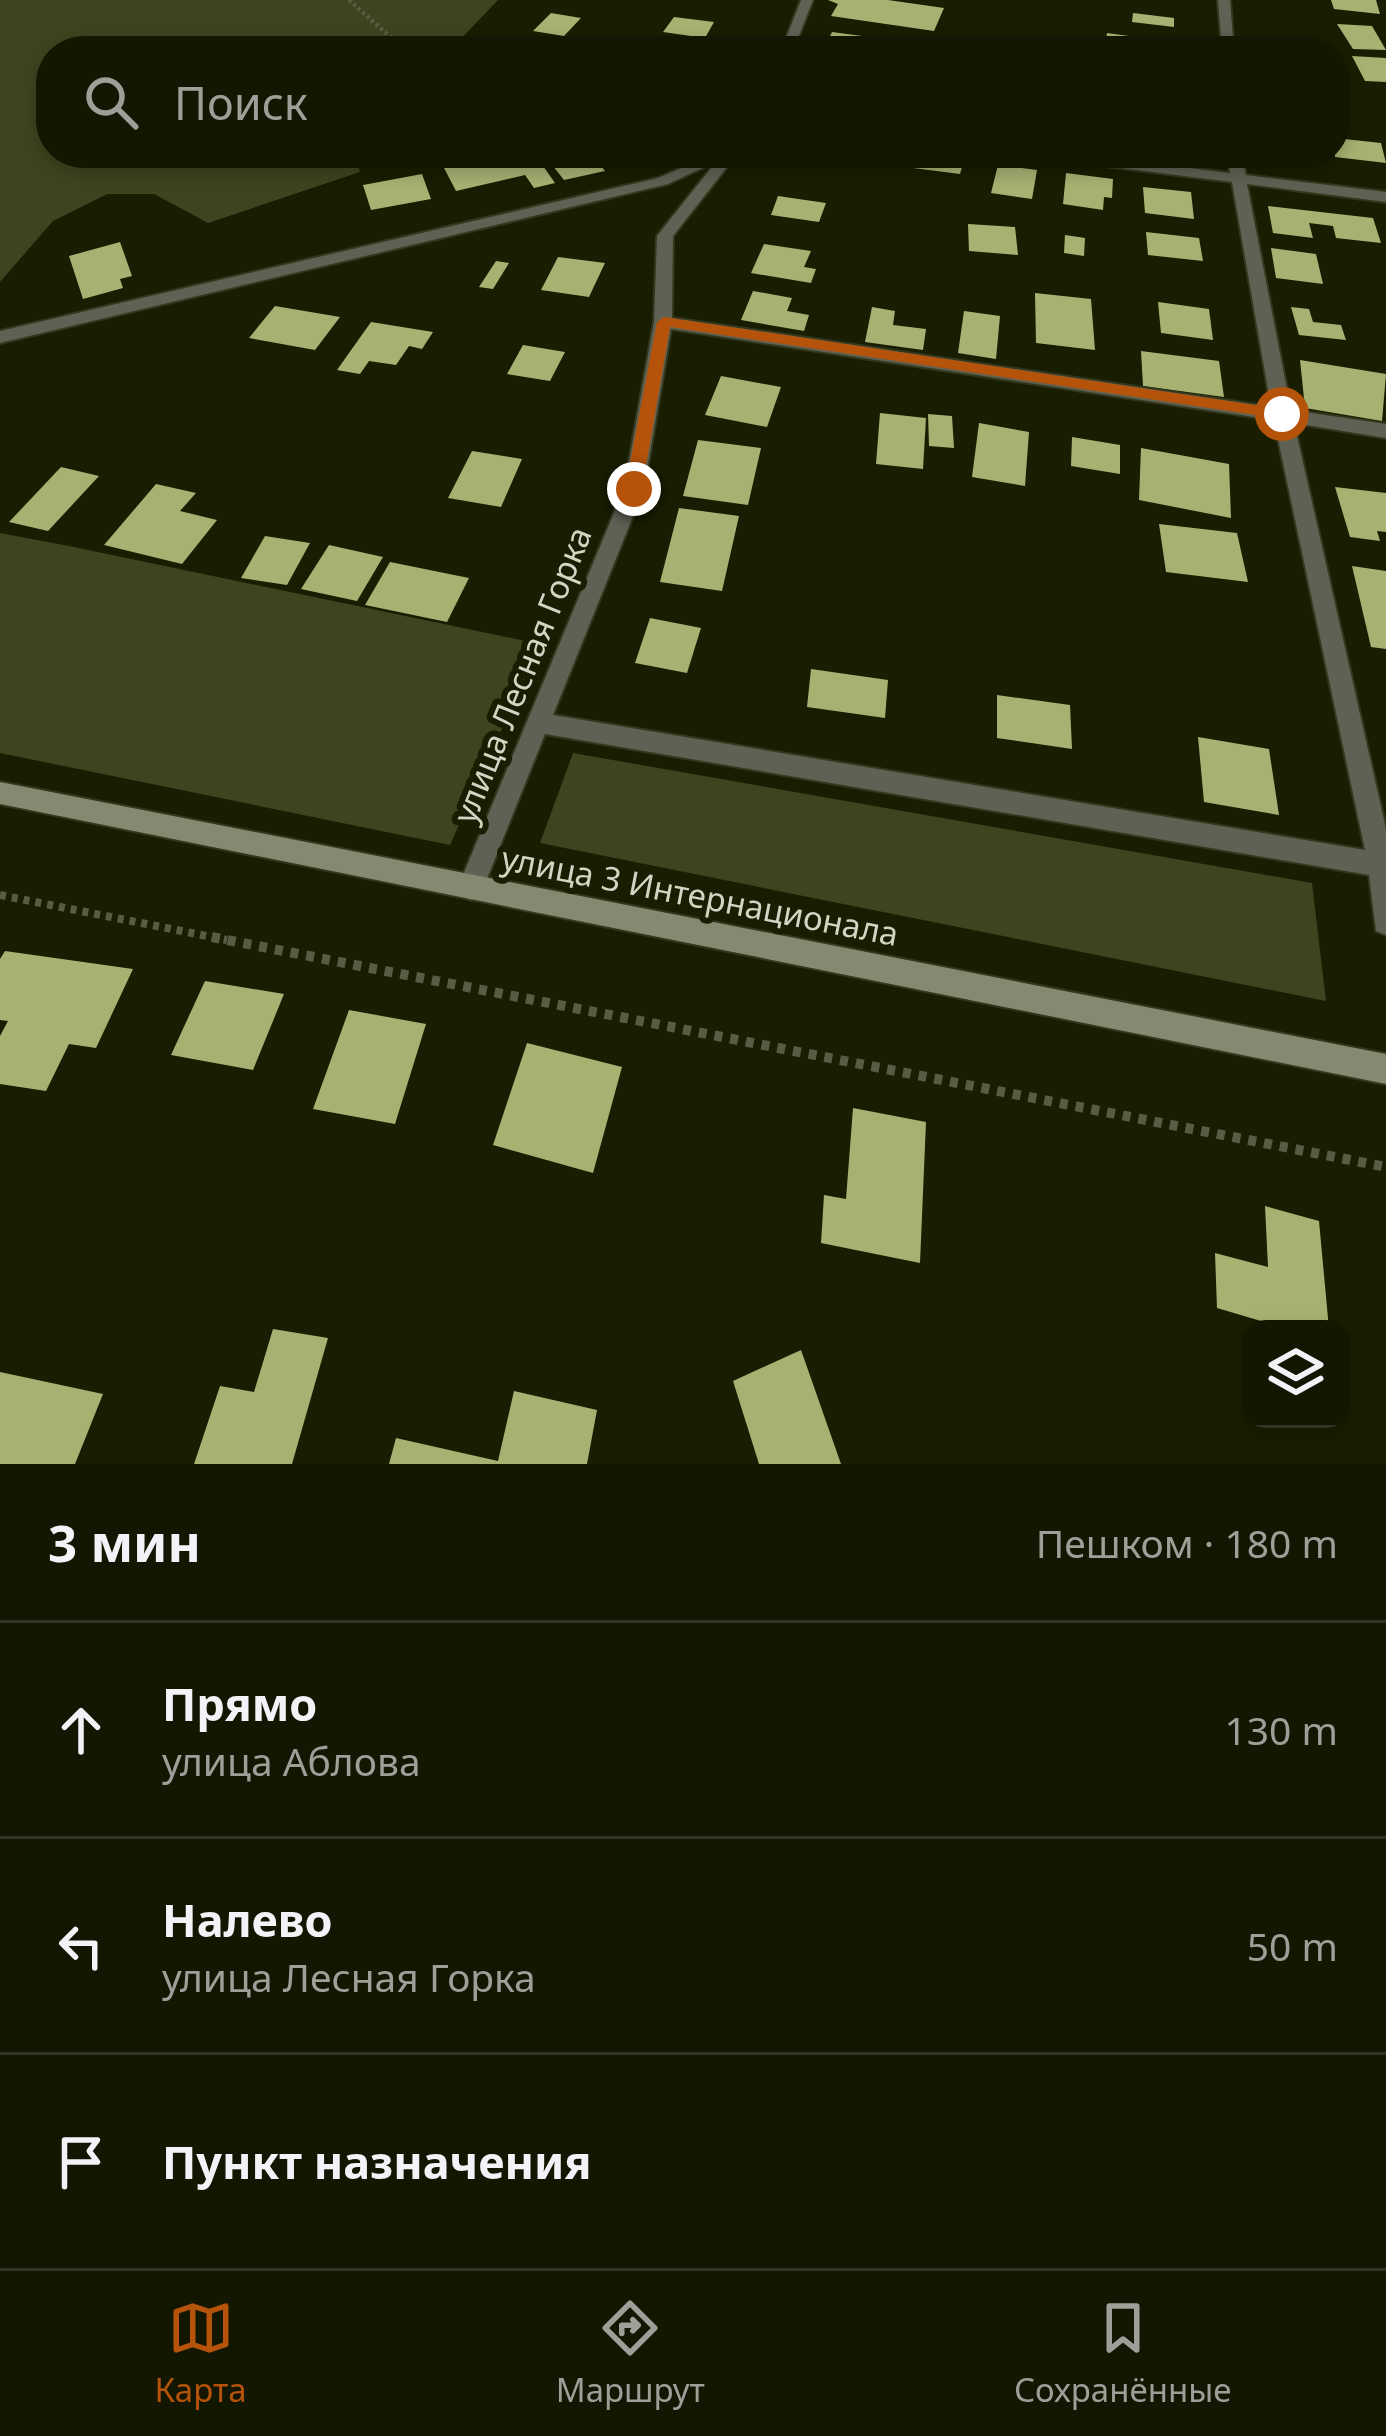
<!DOCTYPE html>
<html lang="ru">
<meta charset="utf-8">
<style>
:root{--surface:#131601;--page:#1c1f0b;--text:#f1f3f6;--muted:#9d9f99;--line:#323523;--accent:#b45309}
body{margin:0;font-family:"Noto Sans",sans-serif;background:var(--page);color:var(--text)}
.controls{position:absolute;right:36px;bottom:36px;display:grid;overflow:hidden;border-radius:24px;box-shadow:0 6px 18px #0003}
.controls button{width:108px;height:108px;display:grid;place-items:center;padding:0;border:0;border-bottom:3px solid var(--line);background:var(--surface);color:var(--text);font:60px sans-serif}
.stop{position:absolute;width:36px;height:36px;margin:-27px;border:9px solid #b45309;border-radius:50%;background:#fff}
.stop.end{background:#b45309;border-color:#fff;box-shadow:0 3px 12px #0008}
.list{margin:0;padding:0;list-style:none}
h2{display:flex;justify-content:space-between;align-items:center;height:156px;margin:0;padding:0 48px;font-size:51px}
h2 small{font-size:39px;font-weight:400;color:var(--muted)}
.list li{display:grid;grid-template-columns:78px 1fr auto;gap:36px;align-items:center;box-sizing:border-box;height:216px;padding:0 48px;border-top:3px solid var(--line)}
.list b{display:block;font-size:45px;white-space:nowrap}
.list p{margin:0;font-size:39px;white-space:nowrap;color:var(--muted)}
.list em{font-size:39px;font-style:normal;color:var(--muted)}
.icon{flex:none;width:66px;height:66px;fill:none;stroke:currentColor;stroke-width:2;stroke-linecap:round;stroke-linejoin:round}
.map{position:relative;flex:none;width:1386px;height:1464px;overflow:hidden}
.search{position:absolute;background:var(--surface);box-shadow:0 6px 18px #0003;left:36px;right:36px;top:36px;height:132px;display:flex;align-items:center;gap:30px;box-sizing:border-box;padding:0 42px;border-radius:48px;color:var(--muted);font-size:45px}
.sheet{height:804px;background:var(--surface)}
nav{display:flex;justify-content:space-around;align-items:center;box-sizing:border-box;height:168px;border-top:3px solid var(--line);background:var(--surface);font-size:33px;color:var(--muted)}
nav a{display:grid;justify-items:center;gap:6px}
nav .on{color:var(--accent)}
.map>svg:first-child{display:block}
.green{fill:#3e441f}
.building{fill:#a7b272}
.lines{fill:none;stroke-linecap:round;stroke-linejoin:round}
.service-casing{stroke:#33371c;stroke-width:4}
.minor-casing{stroke:#33371c;stroke-width:4}
.secondary-casing{stroke:#33371c;stroke-width:4}
.path-far2{stroke:#585c44;stroke-width:4.5;stroke-dasharray:3 3;stroke-linecap:butt}
.path-far1{stroke:#585c44;stroke-width:8;stroke-dasharray:6 6;stroke-linecap:butt}
.path{stroke:#585c44;stroke-width:10;stroke-dasharray:8 8;stroke-linecap:butt}
.service{fill:#5e6153;fill-rule:evenodd}
.minor{fill:#5e6153;fill-rule:evenodd}
.secondary{fill:#848972;fill-rule:evenodd}
.route{fill:#b45309}
.labels{text-anchor:middle;stroke-width:12;stroke-linejoin:round;paint-order:stroke}
.street-label{font-size:33px;fill:#d1d5c3;stroke:#191d01}
</style>
<div class="map">
<svg width="1386" height="1464" viewBox="0 0 1386 1464">
<rect width="100%" height="100%" fill="#191d01"/>
<g class="green">
<polygon points="0,0 498,0 457,43 502,51 51,51 51,153 354,153 360,172 208,223 154,194 107,194 53,221 0,282"/>
<polygon points="0,533 69,546 540,644 450,845 0,753"/>
<polygon points="573,753 1312,883 1326,1001 540,843"/>
</g>
<g class="building">
<polygon points="828,0 888,0 944,8 934,31 831,16 838,4"/>
<polygon points="1331,0 1376,0 1380,14 1334,9"/>
<polygon points="551,13 581,18 564,36 533,31"/>
<polygon points="1133,13 1174,18 1174,27 1132,22"/>
<polygon points="674,17 714,22 705,38 663,32"/>
<polygon points="1337,24 1372,26 1386,50 1353,49"/>
<polygon points="832,32 870,37 864,51 824,49"/>
<polygon points="1107,33 1173,42 1181,51 1120,51 1122,41 1106,39"/>
<polygon points="636,39 686,46 682,51 628,48"/>
<polygon points="1352,56 1386,58 1386,82 1365,81"/>
<polygon points="1335,138 1381,143 1386,163 1335,157"/>
<polygon points="497,153 534,153 555,183 534,188 525,175 456,191 444,168"/>
<polygon points="591,153 605,171 564,180 549,161"/>
<polygon points="918,153 964,160 960,174 913,168"/>
<polygon points="998,165 1037,170 1032,199 991,193"/>
<polygon points="1066,173 1113,179 1112,198 1104,197 1103,210 1063,204"/>
<polygon points="422,174 431,199 371,210 363,185"/>
<polygon points="1143,187 1191,192 1194,219 1145,213"/>
<polygon points="778,196 826,203 819,222 771,215"/>
<polygon points="1268,206 1373,218 1381,243 1336,238 1333,226 1309,223 1313,238 1273,233"/>
<polygon points="968,224 1015,227 1018,255 969,251"/>
<polygon points="1146,232 1199,238 1203,261 1148,255"/>
<polygon points="1065,235 1085,238 1084,256 1064,253"/>
<polygon points="120,242 132,276 120,279 123,288 83,299 69,256"/>
<polygon points="764,244 811,251 804,267 816,269 811,283 751,273"/>
<polygon points="1271,248 1316,254 1323,284 1276,278"/>
<polygon points="558,257 605,263 589,297 541,290"/>
<polygon points="496,261 509,263 493,289 479,287"/>
<polygon points="753,291 792,298 787,311 809,315 804,331 741,320"/>
<polygon points="1035,293 1091,299 1095,350 1036,343"/>
<polygon points="1158,302 1209,309 1213,340 1161,333"/>
<polygon points="275,306 340,317 315,350 249,338"/>
<polygon points="872,307 895,311 893,325 926,329 923,350 865,342"/>
<polygon points="1291,307 1309,309 1313,322 1341,325 1346,340 1299,335"/>
<polygon points="964,311 1000,316 996,359 958,353"/>
<polygon points="371,322 433,332 422,349 409,346 396,365 369,361 360,374 337,370"/>
<polygon points="523,345 565,352 550,381 507,374"/>
<polygon points="1141,351 1219,361 1224,397 1143,386"/>
<polygon points="1300,360 1386,374 1382,421 1305,408"/>
<polygon points="721,376 781,387 767,427 705,415"/>
<polygon points="880,413 926,418 923,469 876,464"/>
<polygon points="928,414 952,416 954,448 929,446"/>
<polygon points="979,423 1029,432 1025,486 972,477"/>
<polygon points="1072,437 1120,445 1120,474 1071,466"/>
<polygon points="698,440 761,448 748,505 683,496"/>
<polygon points="1141,448 1229,464 1231,518 1139,500"/>
<polygon points="472,451 522,459 501,507 448,498"/>
<polygon points="61,467 99,476 48,531 9,522"/>
<polygon points="156,484 196,493 180,511 217,520 182,564 104,545"/>
<polygon points="1335,487 1386,493 1386,532 1377,531 1380,541 1350,537"/>
<polygon points="679,508 739,516 722,591 660,582"/>
<polygon points="1159,524 1237,533 1248,582 1166,572"/>
<polygon points="265,536 310,543 287,585 241,578"/>
<polygon points="329,545 383,557 357,601 301,589"/>
<polygon points="390,562 469,578 447,622 365,605"/>
<polygon points="1352,566 1386,571 1386,649 1371,647"/>
<polygon points="650,618 701,628 687,673 635,663"/>
<polygon points="811,669 888,680 885,718 807,707"/>
<polygon points="997,695 1070,705 1072,749 997,738"/>
<polygon points="1198,737 1269,749 1279,815 1204,802"/>
<polygon points="5,951 133,969 96,1048 69,1044 46,1091 0,1084 0,1036 8,1021 0,1020 0,959"/>
<polygon points="205,981 284,994 253,1070 171,1055"/>
<polygon points="349,1010 426,1024 395,1124 313,1109"/>
<polygon points="527,1043 622,1067 593,1173 493,1145"/>
<polygon points="853,1108 926,1122 920,1263 821,1243 824,1195 846,1199"/>
<polygon points="1265,1206 1319,1221 1329,1329 1288,1329 1217,1308 1215,1253 1268,1267"/>
<polygon points="273,1329 328,1338 292,1464 194,1464 220,1386 254,1392"/>
<polygon points="801,1350 841,1464 759,1464 733,1381"/>
<polygon points="0,1372 103,1394 75,1464 0,1464"/>
<polygon points="514,1391 597,1410 587,1464 389,1464 396,1438 498,1461"/>
</g>
<g class="lines">
<defs>
<polygon id="service" points="716,153 735,153 668,184 0,343 0,331 658,178"/>
<g id="minor">
<polygon points="801,0 813,0 793,51 781,51"/>
<polygon points="1218,0 1230,0 1234,51 1222,51"/>
<path d="M723 153H738L673 236 672 318 1271 407 1232 182 1032 157 1025 153H1067L1230 173 1227 153H1241L1246 175 1386 192V202L1247 184 1291 410 1386 424V438L1294 423 1386 829V935L1376 931 1369 875 545 734 480 896 471 900 462 896 458 887 624 489 654 322 657 236ZM671 329 1274 420 1365 850 553 715 644 489Z"/>
</g>
<polygon id="secondary" points="0,782 1386,1054 1386,1084 0,804"/>
</defs>
<use href="#service" class="service-casing"/>
<use href="#minor" class="minor-casing"/>
<use href="#secondary" class="secondary-casing"/>
<polyline class="path-far2" points="349,0 406,51"/>
<polyline class="path-far1" points="0,895 227,940"/>
<polyline class="path" points="212,937 1386,1167"/>
<use href="#service" class="service"/>
<use href="#minor" class="minor"/>
<use href="#secondary" class="secondary"/>
</g>
<polygon class="route" points="664,317 1282,409 1290,414 1282,419 670,327 642,489 634,495 625,489 657,322"/>
<g class="labels">
<g class="street-label">
<text transform="translate(522 675) rotate(-68)" y="12">улица Лесная Горка</text>
<text transform="translate(700 896) rotate(11)" y="12">улица 3 Интернационала</text>
</g>
</g>
</svg>
<div class="controls">
<button><svg class="icon" aria-label="layers" viewBox="0 0 24 24"><path d="M12 4l9 5-9 5-9-5zM3 14l9 5 9-5"/></svg></button>
</div>
<div class="stop" style="left:1282px;top:414px"></div>
<div class="stop end" style="left:634px;top:489px"></div>
<div class="search"><svg class="icon" aria-label="search" viewBox="0 0 24 24"><circle cx="10" cy="10" r="6"/><path d="M15 15l6 6"/></svg>Поиск</div>
</div>
<section class="sheet">
<h2>3 мин<small>Пешком · 180 m</small></h2>
<ul class="list">
<li><svg class="icon" aria-label="ahead" viewBox="0 0 24 24"><path d="M12 20V5M6 11l6-6 6 6"/></svg><div><b>Прямо</b><p>улица Аблова</p></div><em>130 m</em></li>
<li><svg class="icon" aria-label="left" viewBox="0 0 24 24"><path d="M17 20v-9H6M10 6l-5 5 5 5"/></svg><div><b>Налево</b><p>улица Лесная Горка</p></div><em>50 m</em></li>
<li><svg class="icon" aria-label="arrive" viewBox="0 0 24 24"><path d="M6 21V4h12l-3 4 3 4H6"/></svg><div><b>Пункт назначения</b></div></li>
</ul>
</section>
<nav>
<a class="on"><svg class="icon" aria-label="map" viewBox="0 0 24 24"><path d="M3 6l6-2 6 2 6-2v14l-6 2-6-2-6 2zM9 4v14M15 6v14"/></svg>Карта</a>
<a><svg class="icon" aria-label="directions" viewBox="0 0 24 24"><path d="M12 3l9 9-9 9-9-9zM9 14v-3h6M13 9l2 2-2 2"/></svg>Маршрут</a>
<a><svg class="icon" aria-label="saved" viewBox="0 0 24 24"><path d="M7 4h10v16l-5-4-5 4z"/></svg>Сохранённые</a>
</nav>
